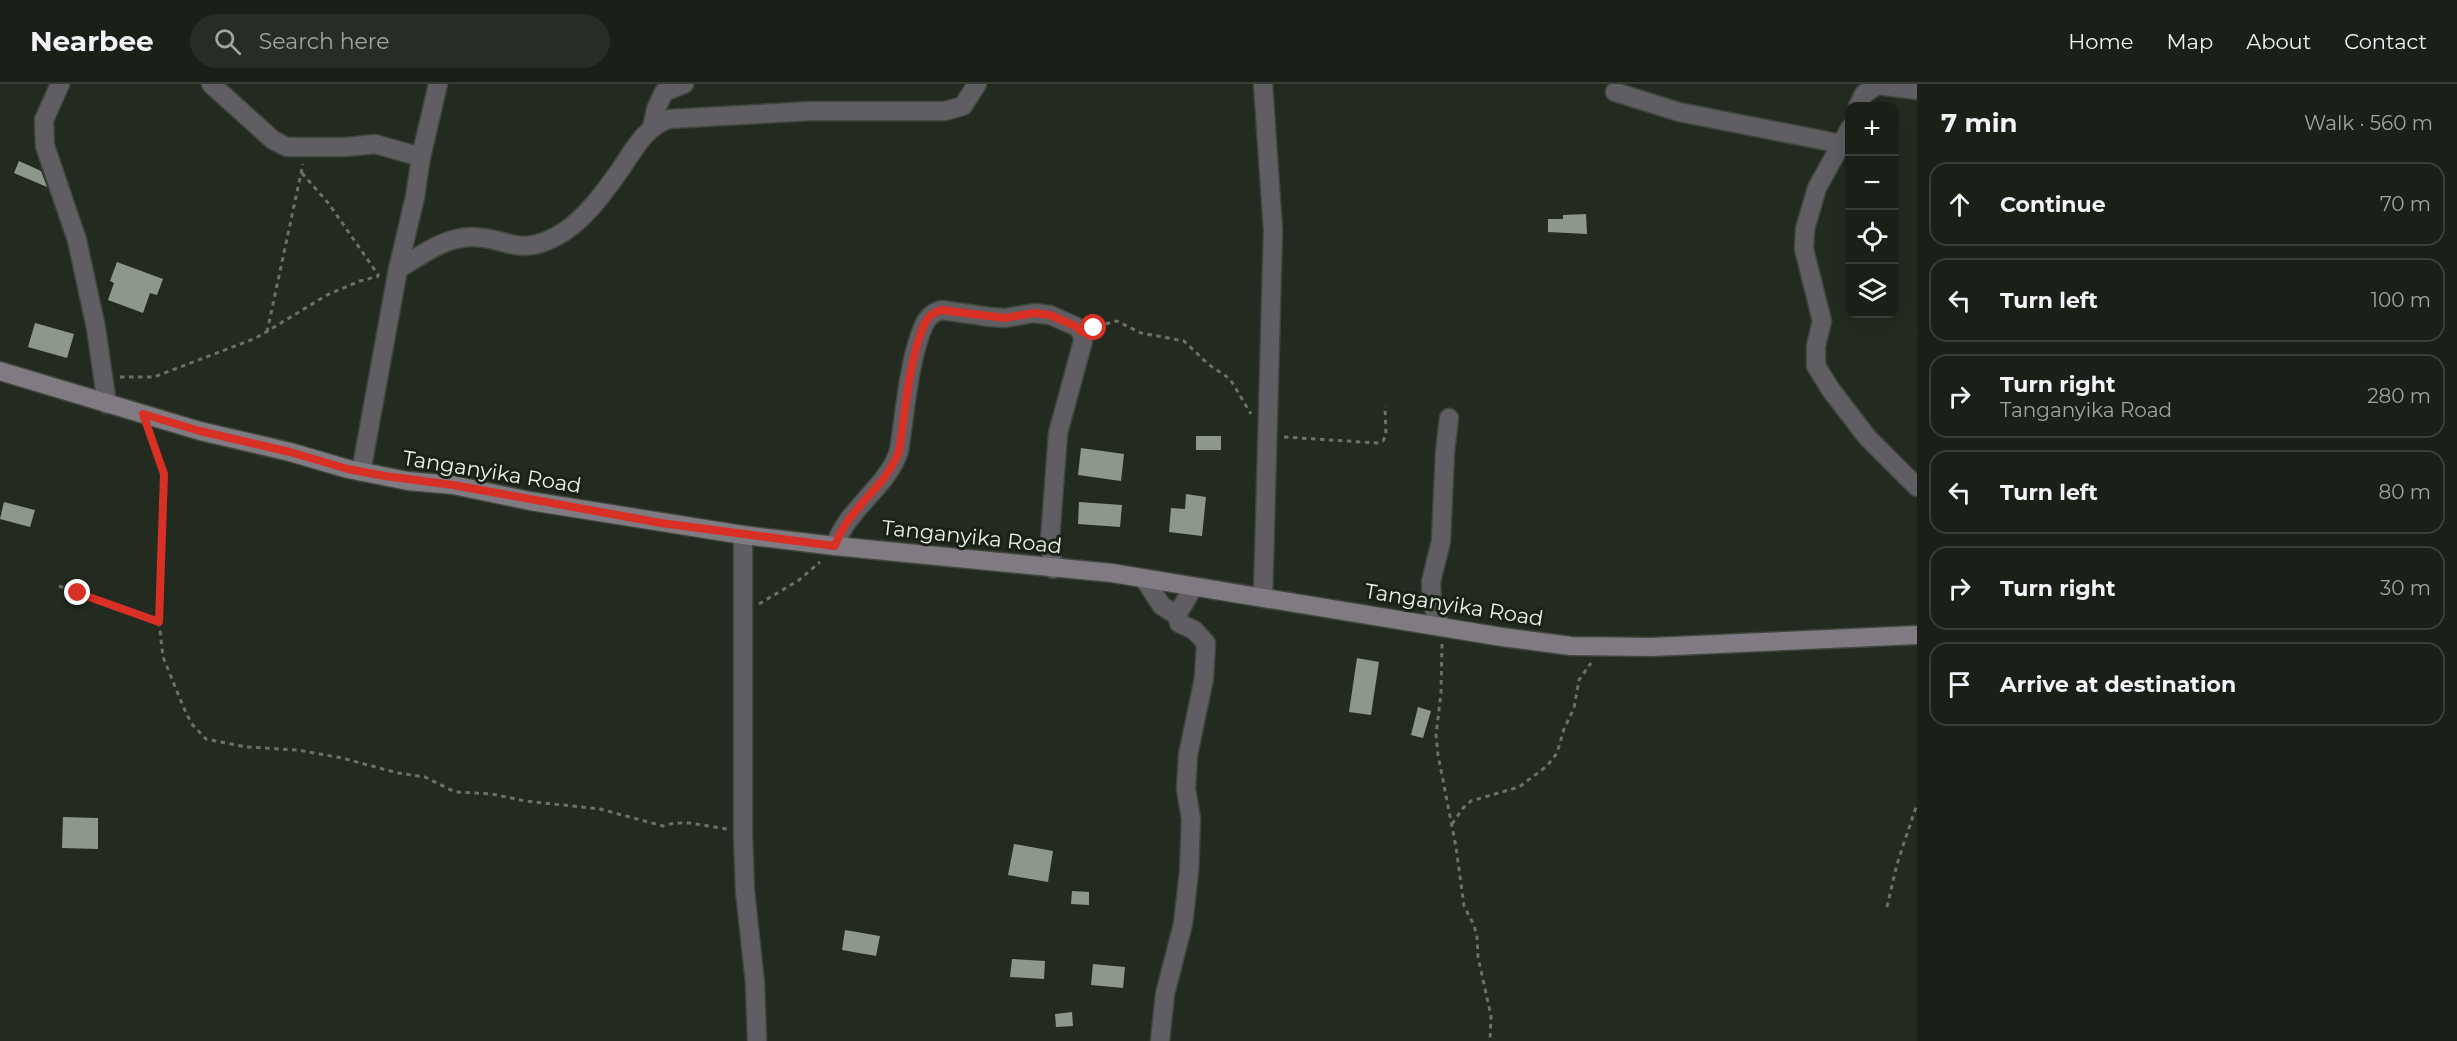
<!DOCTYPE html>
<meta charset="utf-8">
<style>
:root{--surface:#1a2018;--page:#272d25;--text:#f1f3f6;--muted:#9fa3a2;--line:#383e37}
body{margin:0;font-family:Montserrat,sans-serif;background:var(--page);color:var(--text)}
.controls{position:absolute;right:18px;top:18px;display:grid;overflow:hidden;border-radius:12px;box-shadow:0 6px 24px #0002}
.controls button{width:54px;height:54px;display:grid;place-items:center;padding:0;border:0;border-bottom:2px solid var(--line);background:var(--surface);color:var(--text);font:30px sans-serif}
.stop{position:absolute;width:18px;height:18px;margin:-14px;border:4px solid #d93025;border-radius:50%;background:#fff}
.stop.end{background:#d93025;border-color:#fff;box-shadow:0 2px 6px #0008}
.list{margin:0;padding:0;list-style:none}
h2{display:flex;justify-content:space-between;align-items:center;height:78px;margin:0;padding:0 24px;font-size:26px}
h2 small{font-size:20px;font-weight:400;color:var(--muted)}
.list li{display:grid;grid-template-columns:39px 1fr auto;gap:18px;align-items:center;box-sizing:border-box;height:84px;margin:0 12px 12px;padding:0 12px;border:2px solid var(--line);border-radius:18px}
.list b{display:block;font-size:22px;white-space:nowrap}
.list p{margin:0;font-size:20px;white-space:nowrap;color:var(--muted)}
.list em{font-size:20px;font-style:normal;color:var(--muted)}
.icon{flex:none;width:33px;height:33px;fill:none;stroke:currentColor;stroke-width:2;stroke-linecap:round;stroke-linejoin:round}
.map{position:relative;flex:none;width:1917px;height:957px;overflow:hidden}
header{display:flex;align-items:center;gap:36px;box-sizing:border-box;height:84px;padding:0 30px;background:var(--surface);border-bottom:2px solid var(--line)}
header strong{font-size:28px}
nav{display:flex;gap:33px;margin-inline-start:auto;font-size:21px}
.search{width:420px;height:54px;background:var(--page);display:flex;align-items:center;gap:15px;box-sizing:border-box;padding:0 21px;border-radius:33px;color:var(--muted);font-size:22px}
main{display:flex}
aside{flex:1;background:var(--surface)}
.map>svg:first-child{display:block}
.building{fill:#8e988a}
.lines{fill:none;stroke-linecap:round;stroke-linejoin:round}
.street-casing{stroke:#3f473c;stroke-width:21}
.secondary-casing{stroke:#3f473c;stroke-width:21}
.path{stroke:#6a7167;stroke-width:3;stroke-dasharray:4.5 4.5;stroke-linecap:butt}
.street{stroke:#605d63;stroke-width:18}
.secondary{stroke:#807a83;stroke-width:18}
.route{stroke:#d93025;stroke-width:8}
.labels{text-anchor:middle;stroke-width:6;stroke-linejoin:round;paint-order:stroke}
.street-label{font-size:21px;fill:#ecf1ea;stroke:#1a2116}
</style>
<header>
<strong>Nearbee</strong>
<div class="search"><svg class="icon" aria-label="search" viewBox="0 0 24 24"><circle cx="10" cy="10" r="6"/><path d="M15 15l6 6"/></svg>Search here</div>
<nav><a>Home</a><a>Map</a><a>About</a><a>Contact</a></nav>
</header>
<main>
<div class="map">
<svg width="1917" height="957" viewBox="0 0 1917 957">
<rect width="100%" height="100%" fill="#232b20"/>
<g class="building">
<polygon points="19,77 41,87 47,103 14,89"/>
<polygon points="1586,130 1587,150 1548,148 1548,135 1563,135 1563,131"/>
<polygon points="117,178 163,195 157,211 150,209 143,229 108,216 114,199 110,197"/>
<polygon points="35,239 74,250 67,274 28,263"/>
<rect x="1196" y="352" width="25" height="14"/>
<polygon points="1081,364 1124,370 1121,397 1078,391"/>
<polygon points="1186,410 1206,413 1202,452 1169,448 1171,424 1185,425"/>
<polygon points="4,418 35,426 30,443 0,435"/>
<polygon points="1079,418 1122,421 1120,443 1078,440"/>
<polygon points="1357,574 1379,578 1371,631 1349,628"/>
<polygon points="1418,623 1431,627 1423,654 1411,651"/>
<polygon points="63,733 98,734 98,765 62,764"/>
<polygon points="1014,760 1053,767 1048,798 1008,791"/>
<polygon points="1072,807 1089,808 1089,821 1071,820"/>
<polygon points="845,846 880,852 876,872 842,866"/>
<polygon points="1012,875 1045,877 1044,895 1010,893"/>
<polygon points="1093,880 1125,883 1123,904 1091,901"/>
<polygon points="1072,928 1073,942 1056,943 1055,930"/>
</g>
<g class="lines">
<defs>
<g id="street">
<polyline points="60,0 44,36 45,62 77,156 96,244 107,320"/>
<polyline points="211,0 273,56 287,63 347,63 375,60 421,73"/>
<polyline points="1263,0 1273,146 1263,513"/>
<polyline points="1615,8 1679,28 1842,60"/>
<polyline points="1858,22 1864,10 1877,1 1917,6"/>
<polyline points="652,44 656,25 664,8 684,0"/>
<polyline points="1850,44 1817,104 1805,145 1804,165 1822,237 1816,262 1816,282 1831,306 1867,353 1917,403"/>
<path d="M398 185C420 172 446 152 473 153 508 154 518 173 557 152 583 138 603 110 620 86 634 66 645 43 669 35L812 27H945L963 22 977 0"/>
<polyline points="361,388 398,185 415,113 421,73 438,0"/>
<polyline points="743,451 743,749 745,807 755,899 757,957"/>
<path d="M835 462C847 424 887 404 899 367 905 330 909 274 924 241 928 233 932 229 941 226L990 233 1005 234 1034 229 1050 231 1075 242 1082 248 1083 257 1058 349 1050 456 1053 485"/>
<polyline points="1144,495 1162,522 1177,531"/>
<polyline points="1441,543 1432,520 1431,498 1441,457 1445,368 1449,334"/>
<polyline points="1160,957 1165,910 1183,840 1189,788 1191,735 1186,705 1188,671 1204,594 1206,559 1194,546 1179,539 1177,531 1193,504"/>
</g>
<polyline id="secondary" points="0,287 200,347 290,368 348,385 408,397 453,401 530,417 743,451 835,462 1112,489 1502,553 1571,562 1651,563 1917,551"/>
</defs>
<use href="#street" class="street-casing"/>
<use href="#secondary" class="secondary-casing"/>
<g class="path">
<polyline points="302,89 329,120 379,192"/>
<polyline points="1097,242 1117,237 1141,249 1184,257 1208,280 1230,295 1251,330"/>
<polyline points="267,248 303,80"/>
<polyline points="120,293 154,293 256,254 327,211 360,197 379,192"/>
<polyline points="151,351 164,390 159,538 163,573 183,622 191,639 206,655 246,663 298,666 342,674 398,689 425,693 455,708 492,710 525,717 600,725 663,742 674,739 690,739 727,745"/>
<polyline points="1284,353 1377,359 1383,357 1386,351 1385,322"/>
<polyline points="59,502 159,538"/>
<polyline points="759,520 799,496 820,478"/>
<polyline points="1442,560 1441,609 1436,651 1438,671 1456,763 1464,822 1474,841 1477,853 1478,873 1491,932 1490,957"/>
<polyline points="1452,740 1463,724 1471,717 1519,703 1547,682 1557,669 1564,645 1574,624 1579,596 1591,579"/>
<polyline points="1887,823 1897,780 1917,720"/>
</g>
<use href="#street" class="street"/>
<use href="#secondary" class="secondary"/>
</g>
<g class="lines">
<path class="route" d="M78 509 159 538 164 390 143 330 200 347 290 368 348 385 385 392 453 401 661 439 835 462C847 424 886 404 899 367 905 330 909 275 924 241 928 233 932 229 941 226L1005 234 1034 229 1050 231 1075 242 1082 248 1094 244"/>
</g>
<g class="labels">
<g class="street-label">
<text transform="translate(492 388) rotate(9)" y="7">Tanganyika Road</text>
<text transform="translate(972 453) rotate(6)" y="7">Tanganyika Road</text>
<text transform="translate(1454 521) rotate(9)" y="7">Tanganyika Road</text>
</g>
</g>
</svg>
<div class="controls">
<button>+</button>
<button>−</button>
<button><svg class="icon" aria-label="locate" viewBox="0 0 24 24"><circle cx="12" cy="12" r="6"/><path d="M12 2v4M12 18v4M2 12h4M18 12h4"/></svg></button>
<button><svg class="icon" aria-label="layers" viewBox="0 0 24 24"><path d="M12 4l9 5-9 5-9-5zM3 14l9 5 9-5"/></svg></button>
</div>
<div class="stop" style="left:1094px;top:244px"></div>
<div class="stop end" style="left:78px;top:509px"></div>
</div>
<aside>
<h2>7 min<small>Walk · 560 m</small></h2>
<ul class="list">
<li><svg class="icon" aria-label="ahead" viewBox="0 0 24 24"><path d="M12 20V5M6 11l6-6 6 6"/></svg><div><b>Continue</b></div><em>70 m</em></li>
<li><svg class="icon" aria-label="left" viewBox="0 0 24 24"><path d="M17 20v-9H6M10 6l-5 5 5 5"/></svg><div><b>Turn left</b></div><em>100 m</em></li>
<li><svg class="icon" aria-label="right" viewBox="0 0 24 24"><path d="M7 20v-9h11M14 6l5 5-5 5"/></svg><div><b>Turn right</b><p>Tanganyika Road</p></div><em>280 m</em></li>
<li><svg class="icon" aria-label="left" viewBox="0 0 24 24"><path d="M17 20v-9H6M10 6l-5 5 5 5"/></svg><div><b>Turn left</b></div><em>80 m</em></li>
<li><svg class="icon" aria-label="right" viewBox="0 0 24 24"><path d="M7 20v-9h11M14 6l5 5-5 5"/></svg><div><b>Turn right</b></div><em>30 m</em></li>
<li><svg class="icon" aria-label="arrive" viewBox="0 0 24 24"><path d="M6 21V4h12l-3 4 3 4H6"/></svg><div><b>Arrive at destination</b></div></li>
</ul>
</aside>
</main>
